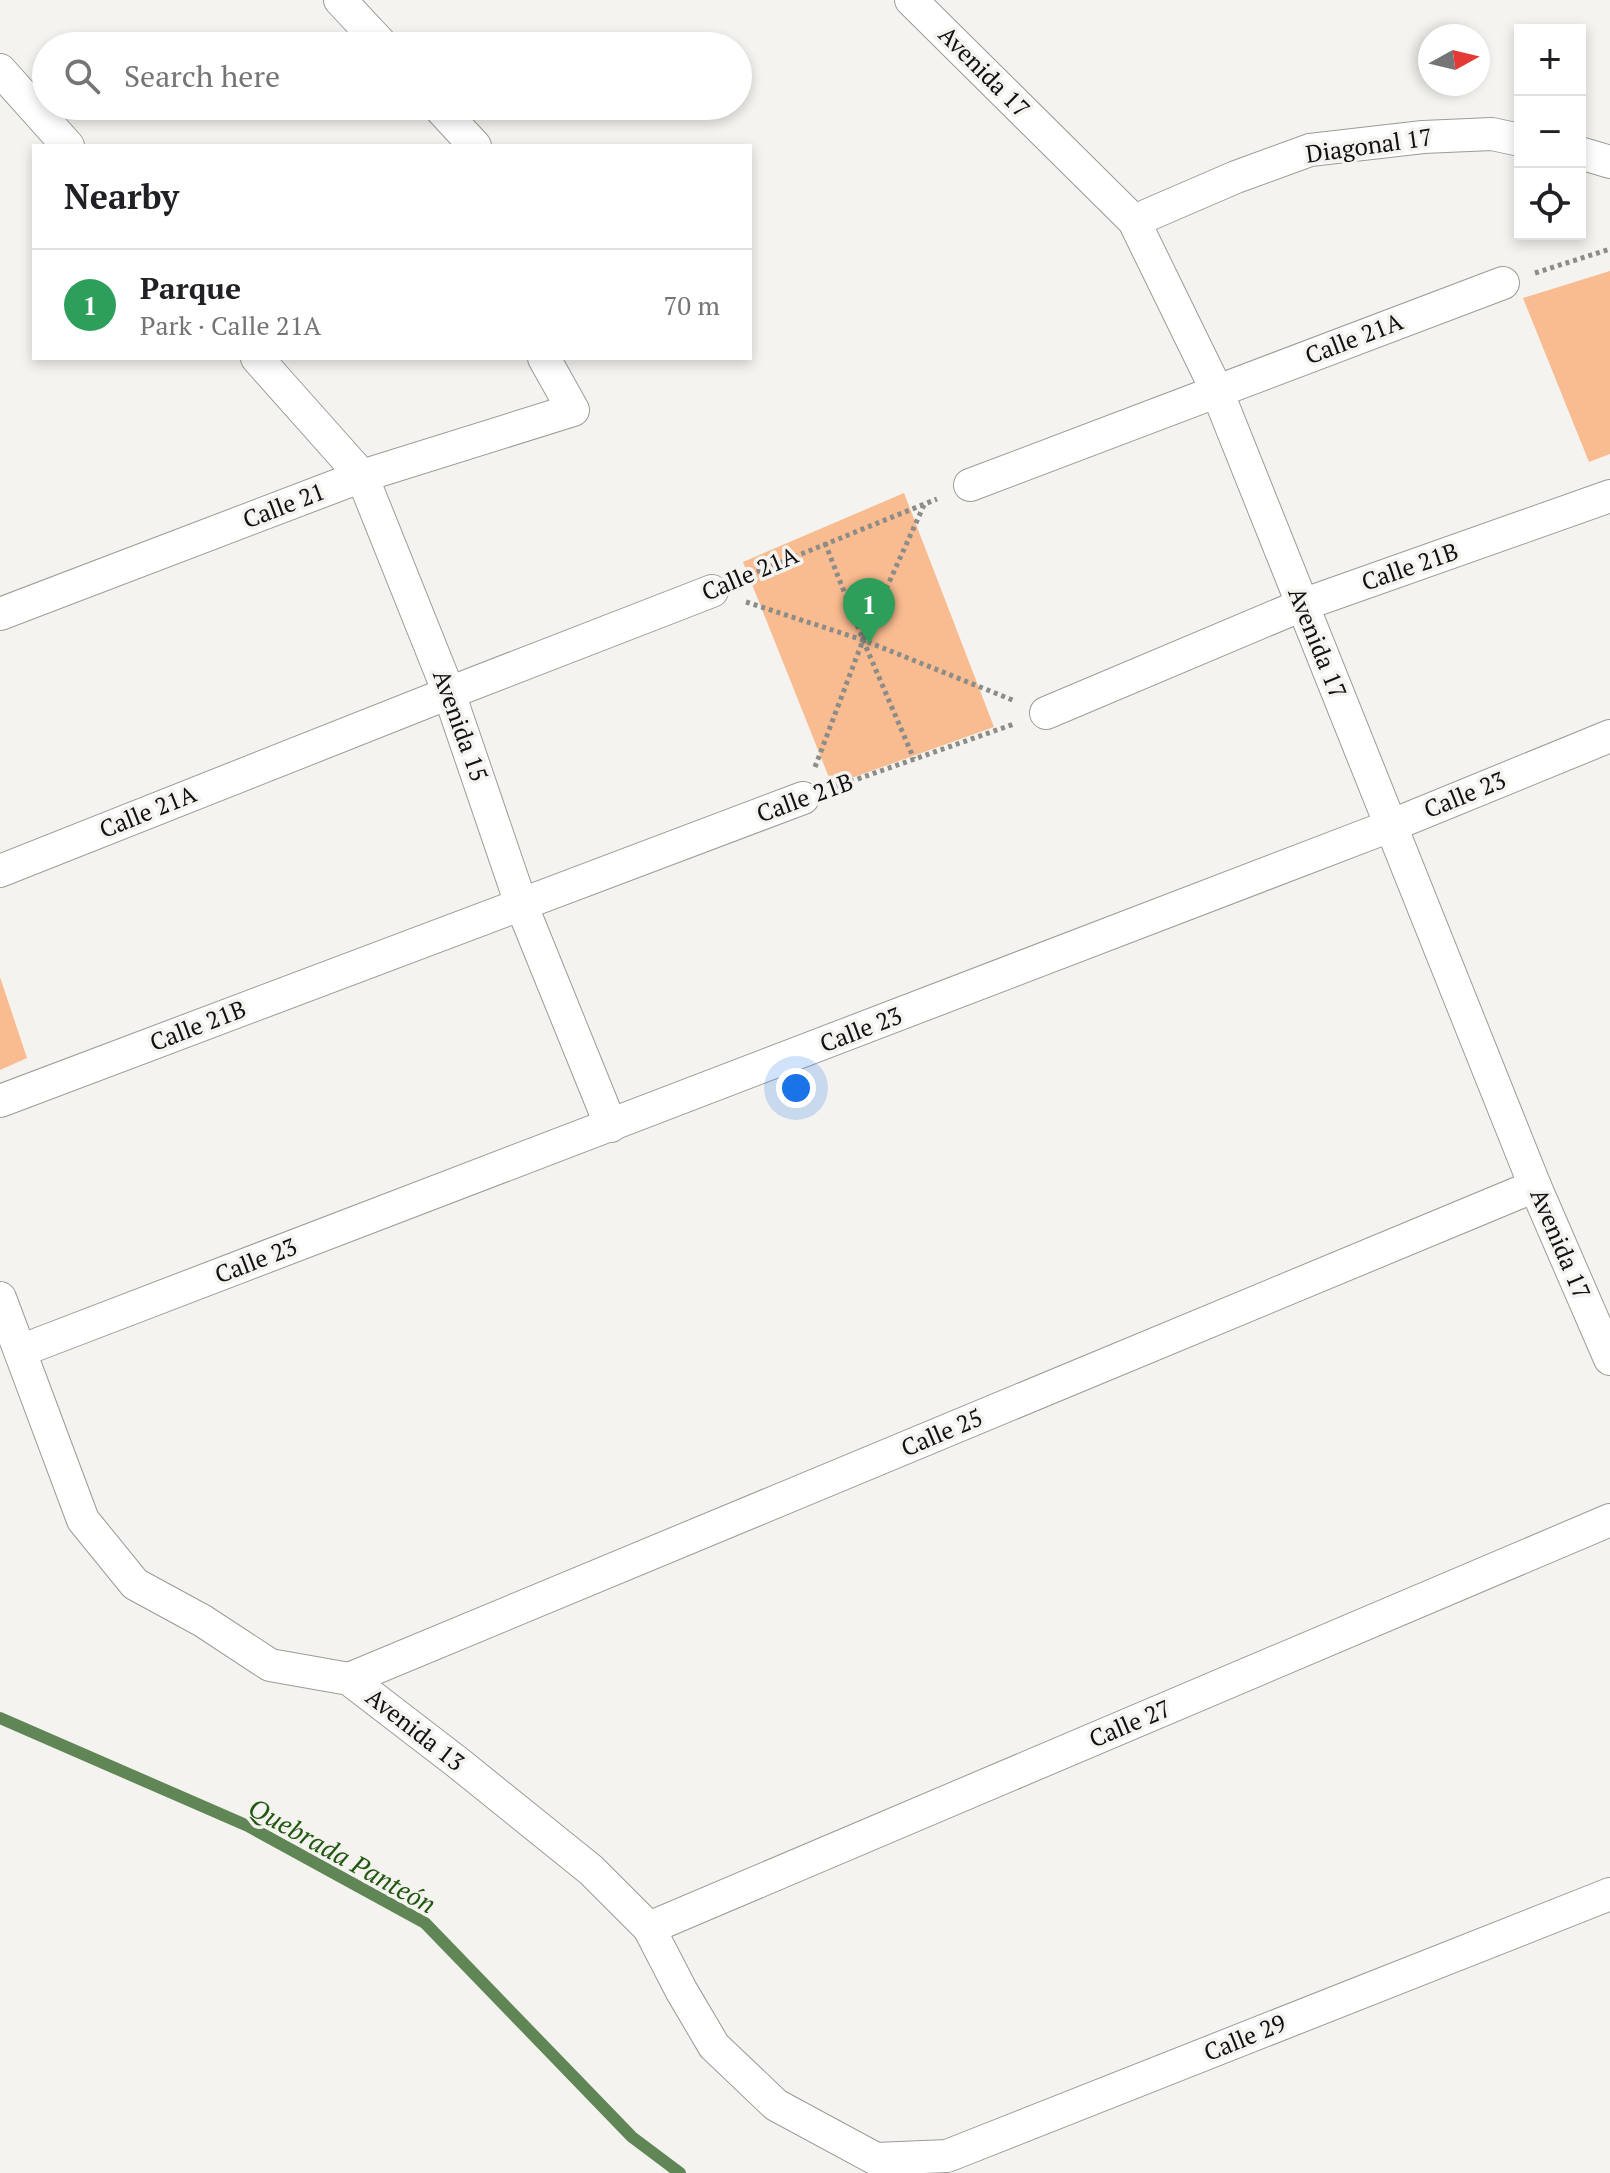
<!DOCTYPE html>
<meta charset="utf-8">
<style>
:root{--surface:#fff;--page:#f2f2f2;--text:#202124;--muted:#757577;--line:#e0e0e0;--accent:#0f766e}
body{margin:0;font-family:"PT Serif",serif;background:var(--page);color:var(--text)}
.controls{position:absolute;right:24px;top:24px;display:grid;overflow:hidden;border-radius:0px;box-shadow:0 4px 12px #0003}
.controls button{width:72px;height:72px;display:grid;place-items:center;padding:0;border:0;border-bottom:2px solid var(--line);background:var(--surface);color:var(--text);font:40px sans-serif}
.compass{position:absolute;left:1418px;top:24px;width:72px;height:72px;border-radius:50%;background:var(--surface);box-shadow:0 4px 12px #0003;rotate:82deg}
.you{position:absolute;left:796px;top:1088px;width:28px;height:28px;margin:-20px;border:6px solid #fff;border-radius:50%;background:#1a73e8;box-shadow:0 0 0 12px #1a73e833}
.badge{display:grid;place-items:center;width:52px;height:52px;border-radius:50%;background:var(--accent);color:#fff;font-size:26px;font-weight:700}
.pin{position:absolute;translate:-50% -66px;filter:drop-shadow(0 2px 4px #0008)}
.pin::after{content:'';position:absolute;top:42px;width:28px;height:24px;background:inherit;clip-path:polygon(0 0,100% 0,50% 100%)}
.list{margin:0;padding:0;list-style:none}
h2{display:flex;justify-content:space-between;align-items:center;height:104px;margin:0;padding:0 32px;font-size:34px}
h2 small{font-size:26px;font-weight:400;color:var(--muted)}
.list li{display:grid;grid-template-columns:52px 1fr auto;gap:24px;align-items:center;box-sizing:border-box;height:112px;padding:0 32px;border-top:2px solid var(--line)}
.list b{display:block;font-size:30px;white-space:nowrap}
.list p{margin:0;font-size:26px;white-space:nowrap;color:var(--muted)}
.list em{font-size:26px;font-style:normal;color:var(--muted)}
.icon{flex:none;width:44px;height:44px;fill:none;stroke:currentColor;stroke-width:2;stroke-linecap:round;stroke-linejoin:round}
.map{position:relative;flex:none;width:1610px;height:2173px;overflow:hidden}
.search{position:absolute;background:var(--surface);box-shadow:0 4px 12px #0003;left:32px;top:32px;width:720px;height:88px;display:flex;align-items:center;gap:20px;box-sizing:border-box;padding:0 28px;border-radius:44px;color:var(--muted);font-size:30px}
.panel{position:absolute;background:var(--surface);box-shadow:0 4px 12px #0003;left:32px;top:144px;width:720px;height:216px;border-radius:0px}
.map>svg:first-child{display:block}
.green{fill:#f9bb90}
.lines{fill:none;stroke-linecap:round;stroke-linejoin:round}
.stream{stroke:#5f8654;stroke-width:12}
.minor-casing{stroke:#9c9b97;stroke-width:34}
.path{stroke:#8c8c88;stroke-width:5;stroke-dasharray:4 4;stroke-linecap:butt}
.minor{stroke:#fff;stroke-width:32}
.labels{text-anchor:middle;stroke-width:7;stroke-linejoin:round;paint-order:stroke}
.street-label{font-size:24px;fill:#11110f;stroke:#f4f3ef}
.water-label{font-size:26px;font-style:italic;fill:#215711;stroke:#f4f3ef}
</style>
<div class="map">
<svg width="1610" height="2173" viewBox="0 0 1610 2173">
<rect width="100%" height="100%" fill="#f4f3ef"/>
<g class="green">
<polygon points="1610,271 1610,454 1589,462 1523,298"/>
<polygon points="904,493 994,727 832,785 743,562"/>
<polygon points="0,977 27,1058 0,1070"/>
</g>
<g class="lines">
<polyline class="stream" points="0,1718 248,1826 425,1923 632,2137 680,2173"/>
<defs>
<g id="minor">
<polyline points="340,0 383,46"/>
<polyline points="911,0 1134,221 1217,391 1535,1186 1610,1359"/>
<polyline points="0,70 68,146"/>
<polyline points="438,106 475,146"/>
<polyline points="1580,153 1610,162"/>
<polyline points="1134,221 1236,177 1310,150 1423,137 1492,134 1520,140"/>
<polyline points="257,358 362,476 449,693 521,904 611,1126"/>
<polyline points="970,485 1503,283"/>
<polyline points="0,614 362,476 573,410 544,358"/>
<polyline points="1046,713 1302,605 1610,496"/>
<polyline points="0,871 449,693 712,591"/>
<polyline points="0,1101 803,798"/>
<polyline points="0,1298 83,1520 135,1584 203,1621 270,1665 349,1679 457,1762 591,1870 649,1928 681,1990 714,2046 776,2105 876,2159 947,2156 1610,1894"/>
<polyline points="20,1351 1390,826 1610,736"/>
<polyline points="349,1679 1535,1186"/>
<polyline points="649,1928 1610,1520"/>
</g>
</defs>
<use href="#minor" class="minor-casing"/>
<g class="path">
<polyline points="1535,273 1610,249"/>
<polyline points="825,543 863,640 914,759"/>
<polyline points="742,578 937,499"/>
<polyline points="746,602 863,640 1015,701"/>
<polyline points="815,767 863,640 924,505"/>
<polyline points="835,787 1014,724"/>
</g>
<use href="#minor" class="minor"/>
</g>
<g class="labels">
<g class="street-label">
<text transform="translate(984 72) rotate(45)" y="8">Avenida 17</text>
<text transform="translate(1369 146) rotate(-8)" y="8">Diagonal 17</text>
<text transform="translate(1354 339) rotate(-21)" y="8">Calle 21A</text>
<text transform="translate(284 506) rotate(-21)" y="8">Calle 21</text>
<text transform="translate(1410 567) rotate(-19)" y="8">Calle 21B</text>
<text transform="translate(750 574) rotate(-23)" y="8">Calle 21A</text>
<text transform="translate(1317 643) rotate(68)" y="8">Avenida 17</text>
<text transform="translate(460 726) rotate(70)" y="8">Avenida 15</text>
<text transform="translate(1465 795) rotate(-22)" y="8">Calle 23</text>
<text transform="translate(805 798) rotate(-20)" y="8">Calle 21B</text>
<text transform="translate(148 812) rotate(-22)" y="8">Calle 21A</text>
<text transform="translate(198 1026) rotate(-21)" y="8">Calle 21B</text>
<text transform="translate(861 1030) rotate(-21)" y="8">Calle 23</text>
<text transform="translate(1560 1244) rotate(67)" y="8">Avenida 17</text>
<text transform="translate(256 1261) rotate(-21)" y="8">Calle 23</text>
<text transform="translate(942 1433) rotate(-23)" y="8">Calle 25</text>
<text transform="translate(1130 1724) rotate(-23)" y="8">Calle 27</text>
<text transform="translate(415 1730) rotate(38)" y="8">Avenida 13</text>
<text transform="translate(1245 2038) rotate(-22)" y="8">Calle 29</text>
</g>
<g class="water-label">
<text transform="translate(342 1856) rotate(29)" y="9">Quebrada Panteón</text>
</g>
</g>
</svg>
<div class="controls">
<button>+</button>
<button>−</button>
<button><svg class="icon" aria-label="locate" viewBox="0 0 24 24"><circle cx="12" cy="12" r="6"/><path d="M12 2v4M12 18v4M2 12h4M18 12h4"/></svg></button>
</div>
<svg class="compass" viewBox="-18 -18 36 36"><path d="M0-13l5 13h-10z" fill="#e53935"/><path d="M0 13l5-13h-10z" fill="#757577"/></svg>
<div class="you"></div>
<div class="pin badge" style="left:869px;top:644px;background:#2e9e5b">1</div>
<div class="search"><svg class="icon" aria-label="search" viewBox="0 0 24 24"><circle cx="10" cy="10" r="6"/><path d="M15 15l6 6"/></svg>Search here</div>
<section class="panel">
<h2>Nearby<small></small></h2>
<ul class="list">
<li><span class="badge" style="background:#2e9e5b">1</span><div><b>Parque</b><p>Park · Calle 21A</p></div><em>70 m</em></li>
</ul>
</section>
</div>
